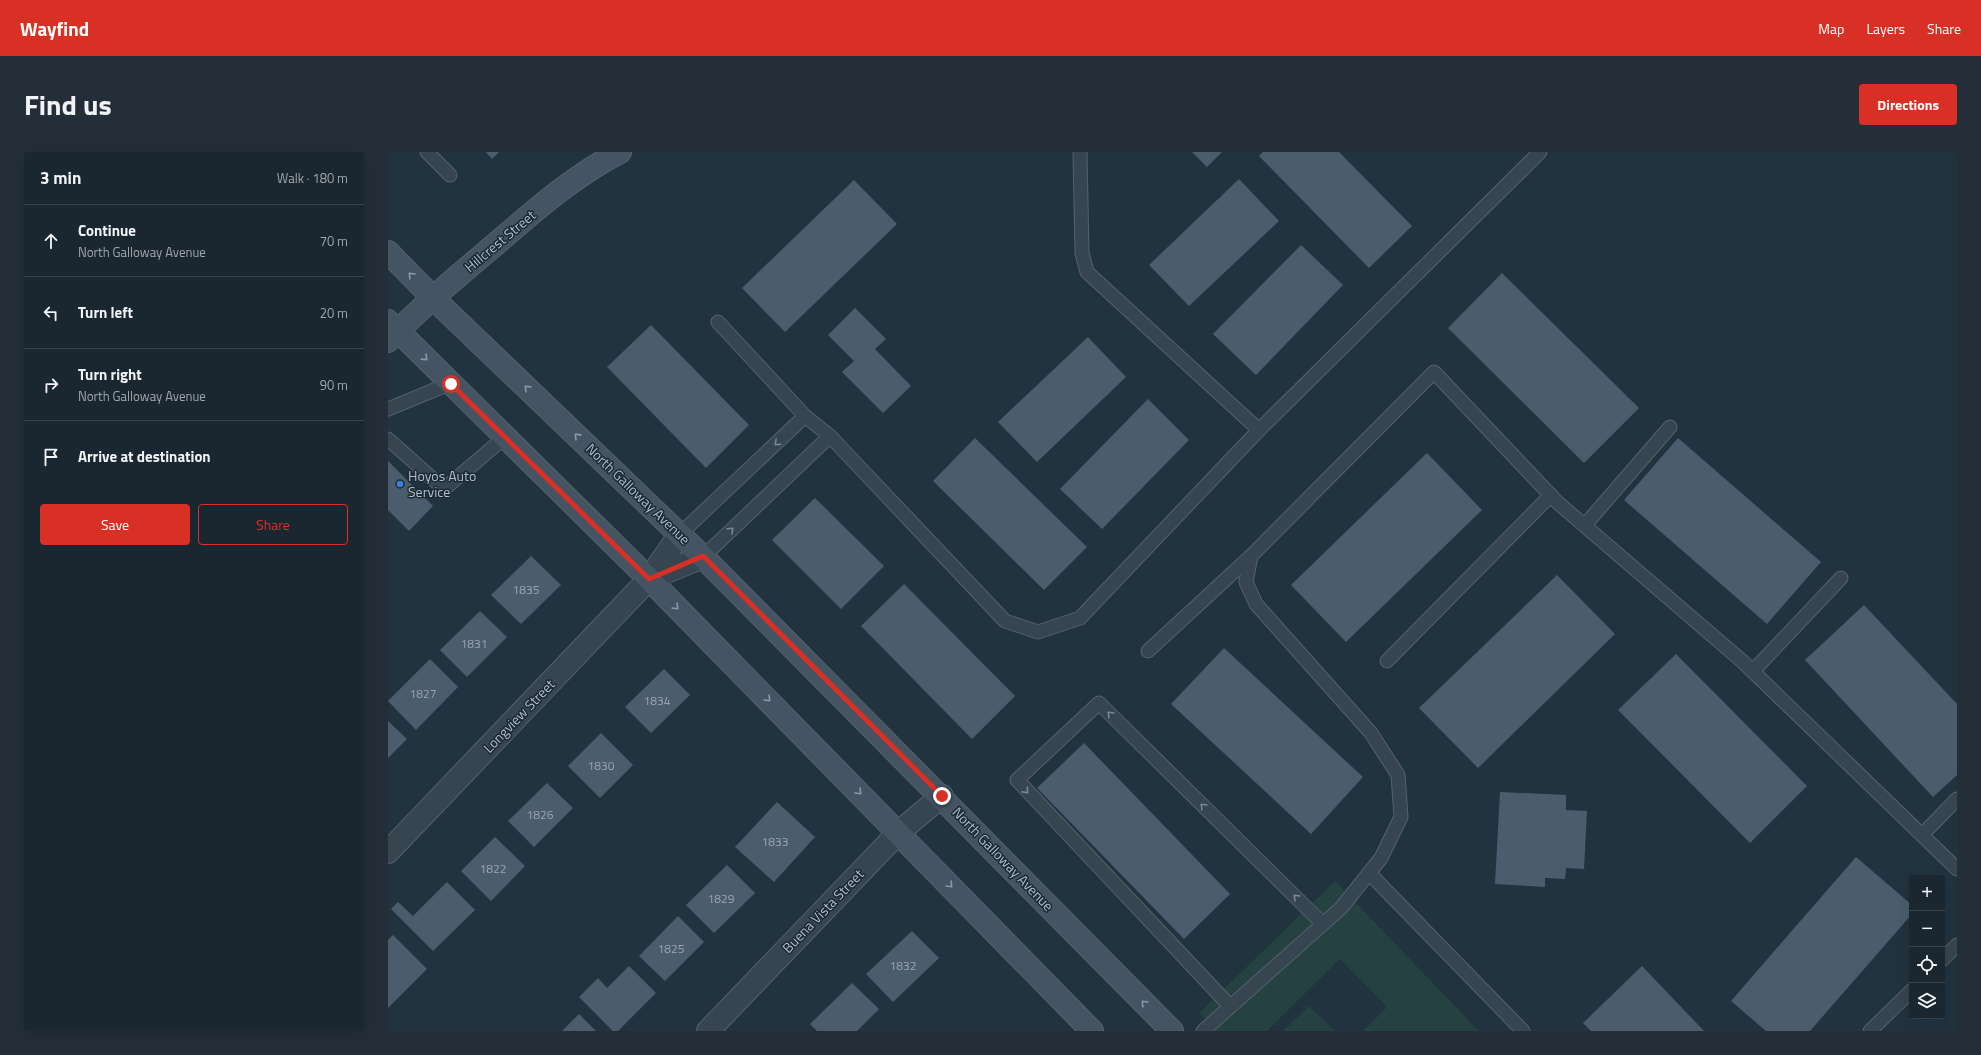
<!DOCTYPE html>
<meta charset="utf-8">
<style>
:root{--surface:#1a2630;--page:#232e38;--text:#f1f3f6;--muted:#9fa5ab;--line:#38434c;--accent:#d93025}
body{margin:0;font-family:"Titillium Web",sans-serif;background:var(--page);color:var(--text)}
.controls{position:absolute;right:12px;bottom:12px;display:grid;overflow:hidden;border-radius:4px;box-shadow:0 4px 16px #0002}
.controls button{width:36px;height:36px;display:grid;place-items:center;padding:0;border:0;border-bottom:1px solid var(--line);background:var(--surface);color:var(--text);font:20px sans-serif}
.stop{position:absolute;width:12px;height:12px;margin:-9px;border:3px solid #d93025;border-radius:50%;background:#fff}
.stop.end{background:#d93025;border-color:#fff;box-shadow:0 1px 4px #0008}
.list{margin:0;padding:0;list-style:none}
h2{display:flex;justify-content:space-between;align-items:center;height:52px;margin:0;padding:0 16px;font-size:17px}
h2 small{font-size:13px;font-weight:400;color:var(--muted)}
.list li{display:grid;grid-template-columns:26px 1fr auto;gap:12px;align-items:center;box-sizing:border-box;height:72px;padding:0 16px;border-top:1px solid var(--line)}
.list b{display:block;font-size:15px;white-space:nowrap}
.list p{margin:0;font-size:13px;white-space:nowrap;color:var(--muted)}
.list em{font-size:13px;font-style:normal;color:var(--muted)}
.actions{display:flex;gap:8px;padding:12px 16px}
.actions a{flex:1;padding:9px 0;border:1px solid var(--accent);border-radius:4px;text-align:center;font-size:14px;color:var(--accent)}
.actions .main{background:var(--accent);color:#fff}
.icon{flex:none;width:22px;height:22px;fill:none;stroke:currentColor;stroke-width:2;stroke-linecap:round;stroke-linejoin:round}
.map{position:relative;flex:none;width:1569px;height:879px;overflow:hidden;border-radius:4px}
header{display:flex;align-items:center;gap:24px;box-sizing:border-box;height:56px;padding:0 20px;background:var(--accent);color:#fff}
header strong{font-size:19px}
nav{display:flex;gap:22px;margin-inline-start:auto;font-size:14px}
.intro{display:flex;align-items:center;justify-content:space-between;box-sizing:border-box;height:96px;padding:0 24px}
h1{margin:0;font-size:28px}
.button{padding:10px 18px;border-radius:4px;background:var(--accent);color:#fff;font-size:14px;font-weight:700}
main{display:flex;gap:24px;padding:0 24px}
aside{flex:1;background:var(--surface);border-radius:4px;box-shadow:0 4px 16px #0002}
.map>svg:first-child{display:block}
.green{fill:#254141}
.building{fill:#4b5d6c}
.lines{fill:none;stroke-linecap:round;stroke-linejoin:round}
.lane-casing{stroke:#55626e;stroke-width:15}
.street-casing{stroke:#55626e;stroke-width:24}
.secondary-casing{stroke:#55626e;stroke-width:24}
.lane{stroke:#374550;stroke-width:13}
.street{stroke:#374550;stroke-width:22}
.secondary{stroke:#445463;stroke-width:22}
.oneway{stroke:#8c9aa7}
.oneway2{stroke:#7b8894}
.route{stroke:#d93025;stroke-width:5}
.shop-dot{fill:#3f7fe0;stroke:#1c2a35;stroke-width:1.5}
.labels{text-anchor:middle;stroke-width:3;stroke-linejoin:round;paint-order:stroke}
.number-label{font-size:12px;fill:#99a6b3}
.street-label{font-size:14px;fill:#b3bfcb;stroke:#1c2a35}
.poi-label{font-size:14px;fill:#b3bfcb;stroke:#1c2a35;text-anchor:start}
</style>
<header>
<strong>Wayfind</strong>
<nav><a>Map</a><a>Layers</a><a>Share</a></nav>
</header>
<div class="intro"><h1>Find us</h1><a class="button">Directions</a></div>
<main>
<aside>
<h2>3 min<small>Walk · 180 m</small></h2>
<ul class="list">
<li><svg class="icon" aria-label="ahead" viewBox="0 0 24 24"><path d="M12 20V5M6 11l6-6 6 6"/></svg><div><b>Continue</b><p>North Galloway Avenue</p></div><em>70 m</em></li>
<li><svg class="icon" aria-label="left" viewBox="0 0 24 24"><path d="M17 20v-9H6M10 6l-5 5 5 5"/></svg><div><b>Turn left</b></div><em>20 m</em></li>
<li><svg class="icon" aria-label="right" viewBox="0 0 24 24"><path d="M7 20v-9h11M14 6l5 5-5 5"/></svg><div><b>Turn right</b><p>North Galloway Avenue</p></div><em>90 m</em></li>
<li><svg class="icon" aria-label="arrive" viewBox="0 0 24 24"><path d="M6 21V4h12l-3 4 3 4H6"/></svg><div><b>Arrive at destination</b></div></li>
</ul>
<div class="actions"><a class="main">Save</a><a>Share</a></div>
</aside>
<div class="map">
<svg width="1569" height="879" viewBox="0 0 1569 879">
<rect width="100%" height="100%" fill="#223340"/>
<g class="green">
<polygon points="947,729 1091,879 975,879 999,855 952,807 879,879 829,879 811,861"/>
<polygon points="921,854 947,879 895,879"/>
</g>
<g class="building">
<polygon points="98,0 111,0 104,7"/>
<polygon points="804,0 834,0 819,15"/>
<polygon points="875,0 951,0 1024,74 981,116 871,4"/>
<polygon points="851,27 891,69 801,154 761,113"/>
<polygon points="466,28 509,72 397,180 354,136"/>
<polygon points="913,93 955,133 868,223 825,182"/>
<polygon points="1114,121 1251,256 1196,311 1060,176"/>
<polygon points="467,156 498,187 487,197 523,234 495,261 454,220 466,209 440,183"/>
<polygon points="263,173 361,273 318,316 219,215"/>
<polygon points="700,185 738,225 649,310 610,270"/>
<polygon points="760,247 801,288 714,377 672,337"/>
<polygon points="587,286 699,395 656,438 545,329"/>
<polygon points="1290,286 1433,410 1379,472 1236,348"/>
<polygon points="1039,301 1094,358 958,490 903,433"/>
<polygon points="0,309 45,354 21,379 0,358"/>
<polygon points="427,346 496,414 453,457 384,388"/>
<polygon points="143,404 173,433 133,472 103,443"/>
<polygon points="1169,423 1227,482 1090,616 1031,556"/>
<polygon points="516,432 627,544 584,587 473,474"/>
<polygon points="1476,453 1569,552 1569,623 1545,645 1417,508"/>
<polygon points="92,459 119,485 79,525 52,498"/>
<polygon points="836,496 975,625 923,682 783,552"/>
<polygon points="1288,502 1419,634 1362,691 1230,558"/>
<polygon points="42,507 70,535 28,578 0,549"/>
<polygon points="276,517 302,543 263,581 237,555"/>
<polygon points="0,569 19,587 0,606"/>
<polygon points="213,581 245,613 212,646 180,614"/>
<polygon points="696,591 842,742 796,787 649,636"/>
<polygon points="159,631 185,656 146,695 120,669"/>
<polygon points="1112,640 1178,643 1178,658 1199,659 1196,717 1178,716 1177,727 1157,726 1157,735 1107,732"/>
<polygon points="389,650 427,685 386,730 347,695"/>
<polygon points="107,685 137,714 103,749 73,719"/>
<polygon points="1468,705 1524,753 1524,762 1422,879 1378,879 1343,849"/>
<polygon points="339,713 367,741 326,781 298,753"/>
<polygon points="59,730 87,758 45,799 3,757 10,750 25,764"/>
<polygon points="290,764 316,790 277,829 251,804"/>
<polygon points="524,779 551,806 505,850 478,822"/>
<polygon points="5,783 39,817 0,856 0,788"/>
<polygon points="241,814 268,841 230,879 225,879 191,845 210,826 219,836"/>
<polygon points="1254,814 1316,879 1203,879 1195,871"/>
<polygon points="464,831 491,857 469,879 429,879 422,872"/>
<polygon points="191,862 208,879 174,879"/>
</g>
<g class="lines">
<defs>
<g id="lane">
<polyline points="39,0 62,23"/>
<polyline points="692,0 694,101 699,120 871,278"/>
<polyline points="330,170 417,264 442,284 456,299 617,469 650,480 692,466 871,278 1152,0"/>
<polyline points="0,257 63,231"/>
<polyline points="0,287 56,337 117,285"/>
<polyline points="1197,373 1282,275"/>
<polyline points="292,382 417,264"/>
<polyline points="315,405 442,284"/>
<polyline points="760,499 863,404"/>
<polyline points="999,509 1163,343"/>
<polyline points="1365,519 1453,426"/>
<polyline points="1534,683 1569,647"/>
<polyline points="981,721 1135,879"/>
<polyline points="1554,808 1569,793"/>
<polyline points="842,854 629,628 711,551 935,772"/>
<polyline points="815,879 953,756 993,706 1013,665 1010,623 983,581 868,452 858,430 863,404 1046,220 1169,350 1354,509 1569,717"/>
<polyline points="1482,879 1524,838"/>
</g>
<g id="street">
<polyline points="261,427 315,405"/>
<polyline points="0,700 261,427 292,382"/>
<polyline points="320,879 511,680 554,644"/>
</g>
<g id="secondary">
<polyline points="0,100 46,147 315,405 784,879"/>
<polyline points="0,169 261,427 704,879"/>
<path d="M0 189C34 154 72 122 109 91 147 58 187 23 232 0"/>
</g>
</defs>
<use href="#lane" class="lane-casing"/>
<use href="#street" class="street-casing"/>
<use href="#secondary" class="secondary-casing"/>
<use href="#lane" class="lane"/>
<use href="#street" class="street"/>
<use href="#secondary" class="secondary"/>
</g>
<defs><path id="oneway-chevron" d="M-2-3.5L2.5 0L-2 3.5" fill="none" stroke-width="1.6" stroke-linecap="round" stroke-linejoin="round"/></defs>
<g class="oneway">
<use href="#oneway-chevron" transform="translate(23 123) rotate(-134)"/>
<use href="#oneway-chevron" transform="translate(37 206) rotate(44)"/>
<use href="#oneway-chevron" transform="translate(139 236) rotate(-136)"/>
<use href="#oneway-chevron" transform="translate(189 284) rotate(-136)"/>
<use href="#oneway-chevron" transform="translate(288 455) rotate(45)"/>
<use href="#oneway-chevron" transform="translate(380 547) rotate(45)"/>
<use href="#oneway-chevron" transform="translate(471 640) rotate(45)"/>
<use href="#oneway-chevron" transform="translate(562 733) rotate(46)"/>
<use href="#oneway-chevron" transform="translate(756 851) rotate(-134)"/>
</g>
<g class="oneway2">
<use href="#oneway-chevron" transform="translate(389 291) rotate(137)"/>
<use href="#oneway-chevron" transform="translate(343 378) rotate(-43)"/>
<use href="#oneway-chevron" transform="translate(722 562) rotate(-135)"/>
<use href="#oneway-chevron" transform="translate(638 639) rotate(49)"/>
<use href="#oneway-chevron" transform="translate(815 654) rotate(-135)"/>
<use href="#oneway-chevron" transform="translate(908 745) rotate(-135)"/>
</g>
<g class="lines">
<polyline class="route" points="63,232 261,427 315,404 554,644"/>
</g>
<circle class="shop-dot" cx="12" cy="332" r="4"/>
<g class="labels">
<g class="number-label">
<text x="138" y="442">1835</text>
<text x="86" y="496">1831</text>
<text x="35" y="546">1827</text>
<text x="269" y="553">1834</text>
<text x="213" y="618">1830</text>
<text x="152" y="667">1826</text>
<text x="387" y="694">1833</text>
<text x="105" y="721">1822</text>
<text x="333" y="751">1829</text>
<text x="283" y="801">1825</text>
<text x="515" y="818">1832</text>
</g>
<g class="street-label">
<text transform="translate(112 89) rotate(-40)" y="5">Hillcrest Street</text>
<text transform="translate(250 342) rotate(44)" y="5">North Galloway Avenue</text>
<text transform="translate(131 564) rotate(-46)" y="5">Longview Street</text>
<text transform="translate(615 707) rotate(46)" y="5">North Galloway Avenue</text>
<text transform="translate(435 759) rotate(-46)" y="5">Buena Vista Street</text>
</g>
<g class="poi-label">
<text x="20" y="329">Hoyos Auto<tspan x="20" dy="16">Service</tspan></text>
</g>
</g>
</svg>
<div class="controls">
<button>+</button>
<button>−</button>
<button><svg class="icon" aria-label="locate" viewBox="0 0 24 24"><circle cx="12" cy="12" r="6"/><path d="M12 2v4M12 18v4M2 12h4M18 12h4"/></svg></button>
<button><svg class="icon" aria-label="layers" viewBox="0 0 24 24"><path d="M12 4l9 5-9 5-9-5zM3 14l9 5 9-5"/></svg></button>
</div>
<div class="stop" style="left:63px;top:232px"></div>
<div class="stop end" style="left:554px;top:644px"></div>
</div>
</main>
